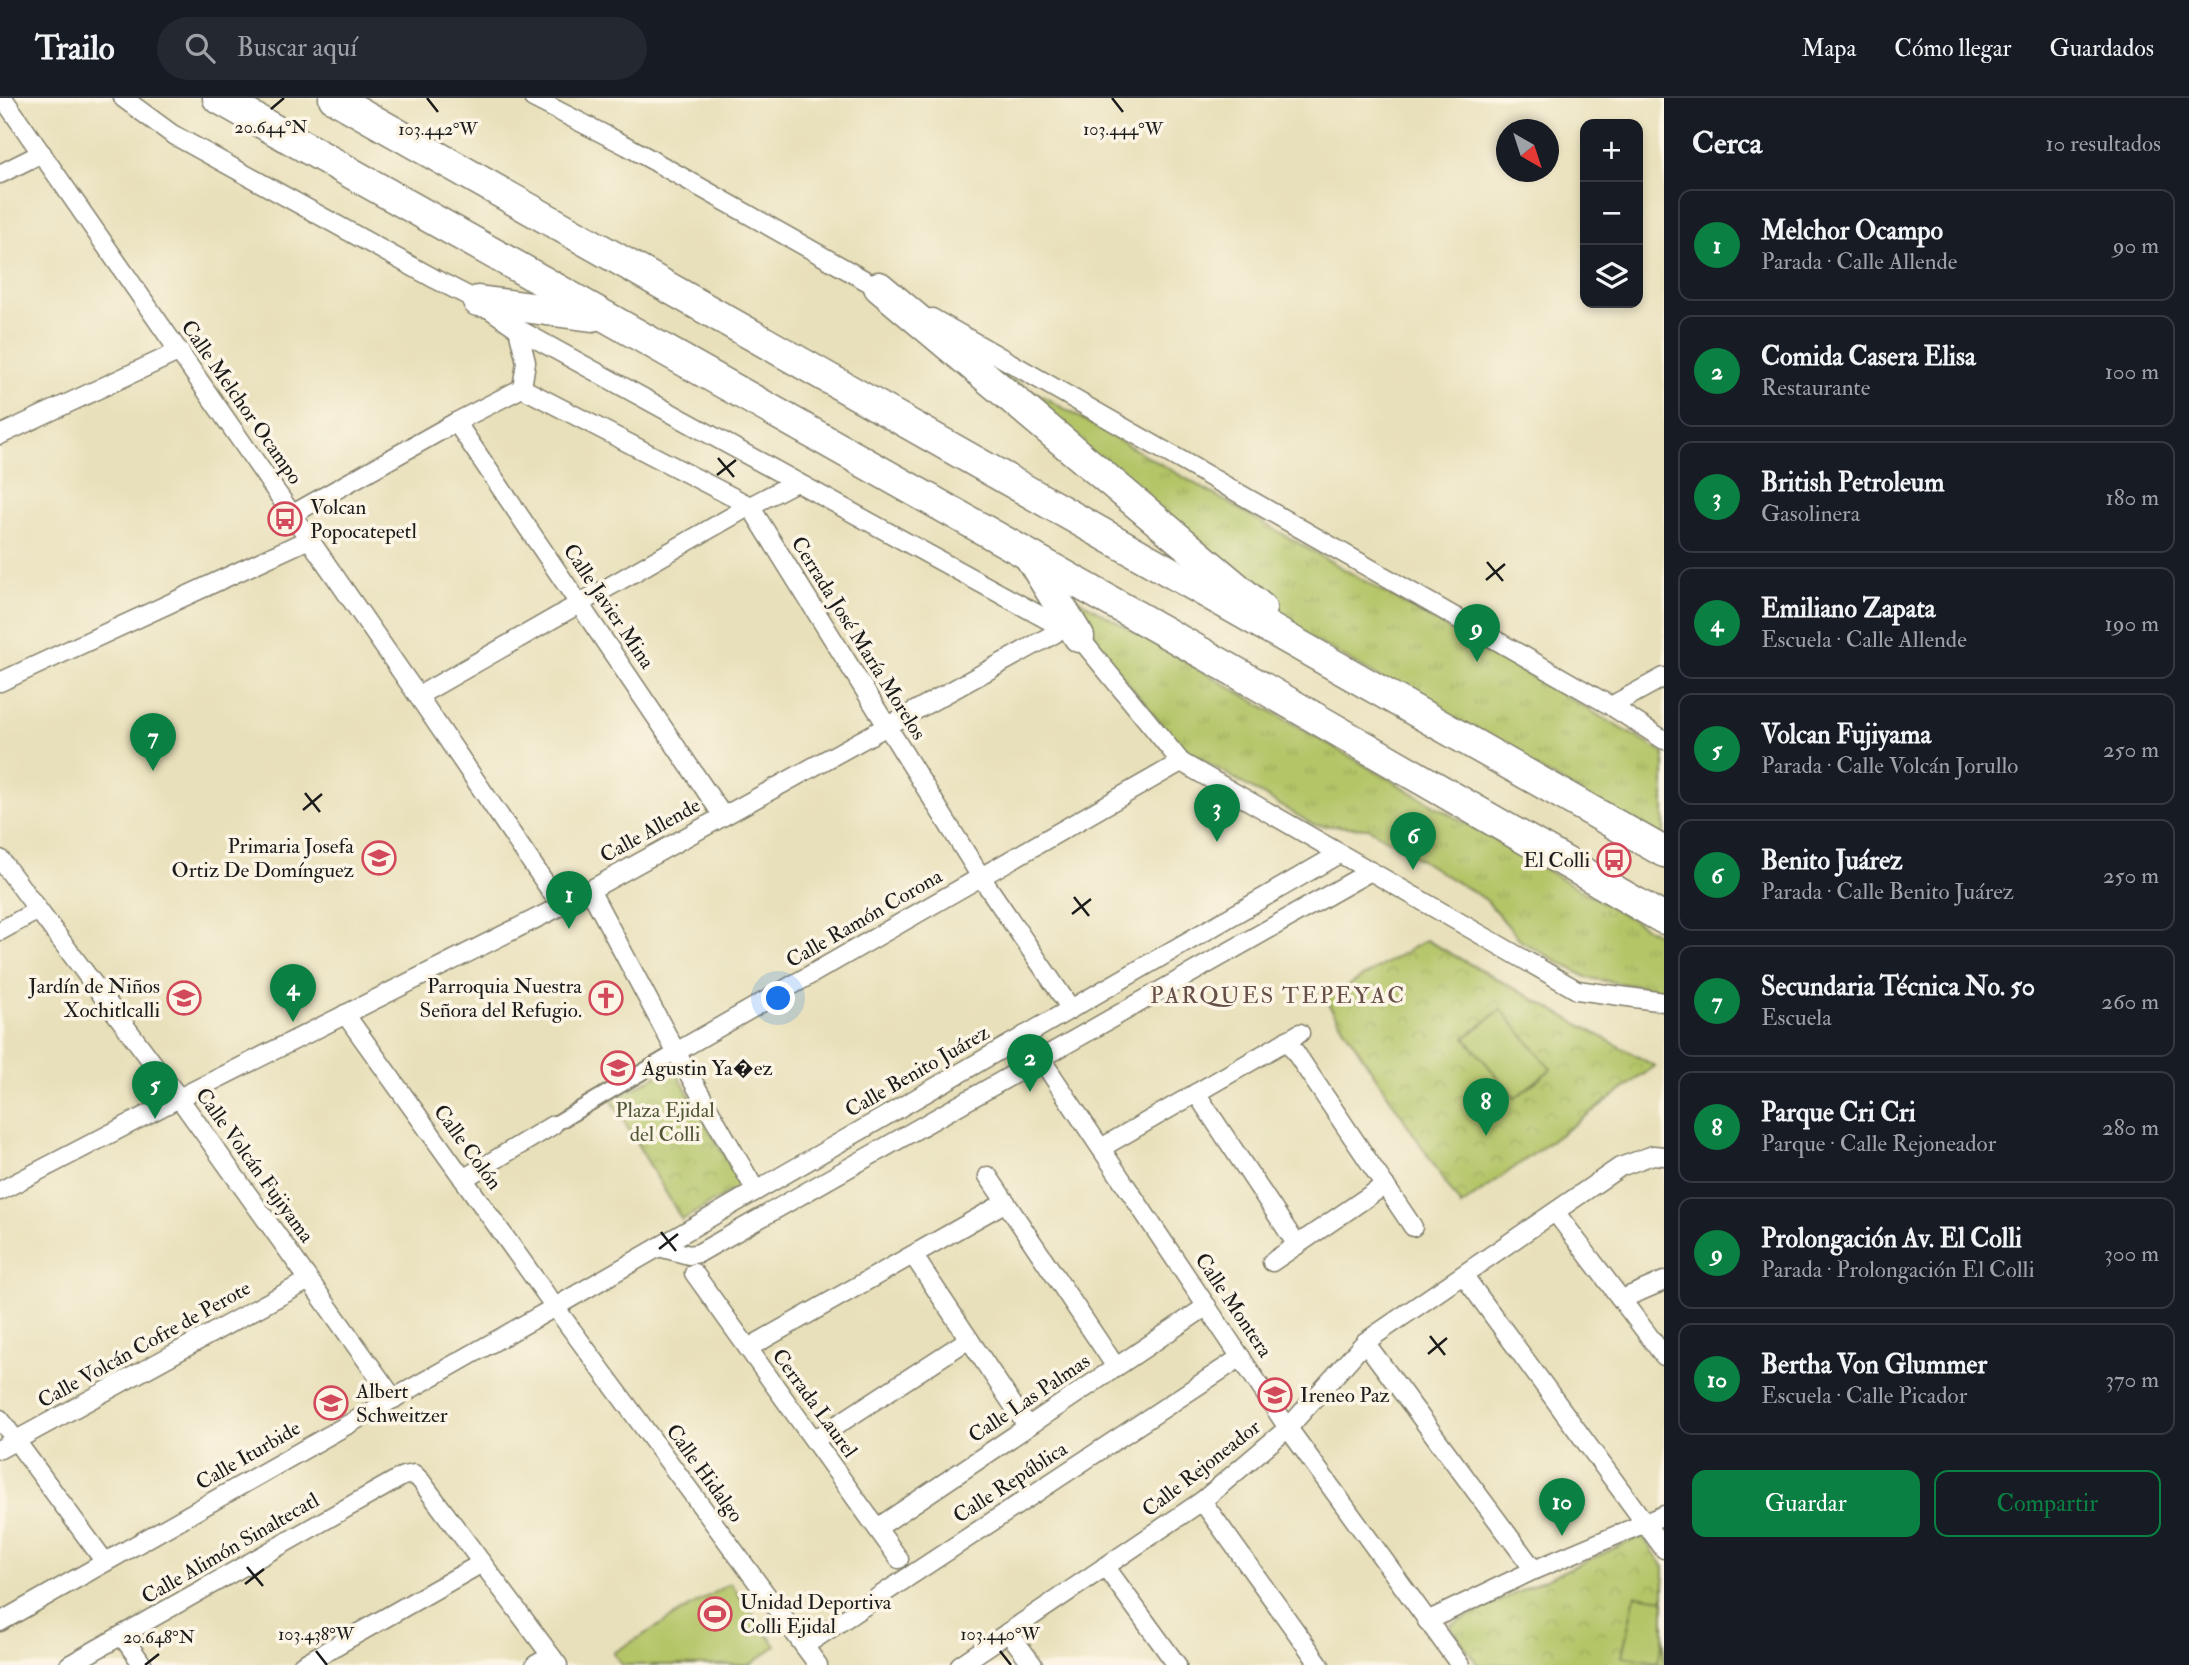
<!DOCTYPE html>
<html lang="es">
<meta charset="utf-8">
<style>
:root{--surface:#171b24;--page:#242831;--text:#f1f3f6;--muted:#9ea1a6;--line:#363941;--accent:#0b8043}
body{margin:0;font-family:"IM FELL Double Pica",serif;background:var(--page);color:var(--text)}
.controls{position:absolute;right:21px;top:21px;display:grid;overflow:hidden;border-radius:14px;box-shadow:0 4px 10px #0003}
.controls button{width:63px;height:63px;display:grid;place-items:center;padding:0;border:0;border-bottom:2px solid var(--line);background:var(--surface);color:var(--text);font:35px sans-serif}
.compass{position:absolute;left:1496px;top:21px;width:63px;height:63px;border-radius:50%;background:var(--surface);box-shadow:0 4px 10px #0003;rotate:141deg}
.you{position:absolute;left:779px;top:901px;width:24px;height:24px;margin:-18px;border:5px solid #fff;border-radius:50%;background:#1a73e8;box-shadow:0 0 0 10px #1a73e833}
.badge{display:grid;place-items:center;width:46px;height:46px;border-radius:50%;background:var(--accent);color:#fff;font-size:23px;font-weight:700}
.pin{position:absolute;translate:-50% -58px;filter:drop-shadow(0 2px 4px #0008)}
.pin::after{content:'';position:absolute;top:37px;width:24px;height:21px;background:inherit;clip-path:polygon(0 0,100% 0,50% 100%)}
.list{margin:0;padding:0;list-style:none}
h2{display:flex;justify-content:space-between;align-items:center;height:91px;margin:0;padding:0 28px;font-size:30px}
h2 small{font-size:23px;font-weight:400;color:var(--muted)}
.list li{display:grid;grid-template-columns:46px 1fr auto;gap:21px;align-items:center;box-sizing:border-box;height:112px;margin:0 14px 14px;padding:0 14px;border:2px solid var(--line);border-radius:14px}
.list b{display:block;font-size:26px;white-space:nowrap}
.list p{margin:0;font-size:23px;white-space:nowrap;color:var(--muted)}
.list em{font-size:23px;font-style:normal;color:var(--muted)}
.actions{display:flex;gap:14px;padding:21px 28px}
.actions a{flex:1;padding:16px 0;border:2px solid var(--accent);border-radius:14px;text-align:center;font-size:24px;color:var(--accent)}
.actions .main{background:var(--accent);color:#fff}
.icon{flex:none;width:38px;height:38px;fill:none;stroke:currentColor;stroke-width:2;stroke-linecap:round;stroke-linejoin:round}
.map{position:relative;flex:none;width:1664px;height:1567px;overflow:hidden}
header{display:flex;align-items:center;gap:42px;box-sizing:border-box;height:98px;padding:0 35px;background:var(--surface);border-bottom:2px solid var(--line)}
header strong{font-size:33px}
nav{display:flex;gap:38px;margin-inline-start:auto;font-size:24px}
.search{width:490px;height:63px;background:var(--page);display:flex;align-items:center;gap:18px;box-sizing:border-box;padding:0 24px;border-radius:38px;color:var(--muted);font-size:26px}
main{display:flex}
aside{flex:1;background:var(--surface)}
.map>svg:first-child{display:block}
.grass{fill:url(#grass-tufts);stroke:#687042;stroke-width:2}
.park{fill:url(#park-crowns);stroke:#687042;stroke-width:2}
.garden{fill:#b4c568;stroke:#687042;stroke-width:2}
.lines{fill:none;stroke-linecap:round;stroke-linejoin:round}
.pedestrian-casing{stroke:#827e6b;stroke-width:18}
.minor-casing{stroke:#827e6b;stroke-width:21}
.trunk-casing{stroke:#827e6b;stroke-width:33}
.pedestrian{stroke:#fff;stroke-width:14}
.minor{stroke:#fff;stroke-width:18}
.trunk{stroke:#fff;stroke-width:30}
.ticks{fill:none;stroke:#1c1c1c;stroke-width:2.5}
.labels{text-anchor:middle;stroke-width:7;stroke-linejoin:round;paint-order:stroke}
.street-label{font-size:21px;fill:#1c1c1c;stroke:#fcf5e5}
.poi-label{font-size:21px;fill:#1c1c1c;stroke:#fcf5e5;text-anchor:start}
.park-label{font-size:21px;fill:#515737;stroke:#fcf5e5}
.neighbourhood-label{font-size:23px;letter-spacing:2px;fill:#674f49;stroke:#fcf5e5}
.ticks-label{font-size:18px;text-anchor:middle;fill:#1c1c1c;stroke:#fcf5e5;stroke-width:7;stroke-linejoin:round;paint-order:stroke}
</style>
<header>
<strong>Trailo</strong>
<div class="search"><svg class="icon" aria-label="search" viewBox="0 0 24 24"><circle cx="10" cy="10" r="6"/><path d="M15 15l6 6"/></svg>Buscar aquí</div>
<nav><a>Mapa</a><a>Cómo llegar</a><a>Guardados</a></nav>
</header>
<main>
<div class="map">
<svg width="1664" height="1567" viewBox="0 0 1664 1567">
<defs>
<pattern id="grass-tufts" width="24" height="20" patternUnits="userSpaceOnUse" patternTransform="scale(1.75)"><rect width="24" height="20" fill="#b4c568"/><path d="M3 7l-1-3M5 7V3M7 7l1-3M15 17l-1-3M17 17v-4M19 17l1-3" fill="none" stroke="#9aa95a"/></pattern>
<pattern id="park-crowns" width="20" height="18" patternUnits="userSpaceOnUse" patternTransform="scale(1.75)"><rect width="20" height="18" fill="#b4c568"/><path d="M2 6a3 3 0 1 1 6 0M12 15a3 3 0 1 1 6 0" fill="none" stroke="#9aa95a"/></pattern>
</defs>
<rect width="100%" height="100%" fill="#fcf5e5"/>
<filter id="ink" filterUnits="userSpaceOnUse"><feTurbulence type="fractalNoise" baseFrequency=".0143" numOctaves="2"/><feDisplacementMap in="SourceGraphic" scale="14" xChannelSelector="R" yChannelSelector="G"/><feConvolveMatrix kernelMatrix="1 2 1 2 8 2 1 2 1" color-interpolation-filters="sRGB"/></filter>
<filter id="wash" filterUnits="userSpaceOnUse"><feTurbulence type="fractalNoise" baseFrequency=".00686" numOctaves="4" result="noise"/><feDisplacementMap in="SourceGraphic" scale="28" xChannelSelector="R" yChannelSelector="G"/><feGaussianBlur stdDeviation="1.57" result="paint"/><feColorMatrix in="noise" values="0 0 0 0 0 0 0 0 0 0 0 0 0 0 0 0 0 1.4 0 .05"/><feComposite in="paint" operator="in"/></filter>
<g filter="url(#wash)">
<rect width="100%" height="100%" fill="#e8e0ba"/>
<g class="grass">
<polygon points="962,252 1664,655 1664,743 1307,538"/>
<polygon points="1072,498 1664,840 1664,892 1588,880 1522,844 1486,802 1368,730 1314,727 1179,648 1103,554"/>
</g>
<g class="park">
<polygon points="1426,842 1655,968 1461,1108 1325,901"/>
<polygon points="673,968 741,1088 682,1122 612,1003"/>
<polygon points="1642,1438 1664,1469 1664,1567 1478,1567 1450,1527 1541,1483"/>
</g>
<g class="garden">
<polygon points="1501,911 1551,971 1515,1000 1465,940"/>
<polygon points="730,1485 776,1548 750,1567 622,1567 613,1555"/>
<polygon points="1635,1497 1664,1501 1664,1537 1658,1564 1622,1558"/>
</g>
</g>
<g filter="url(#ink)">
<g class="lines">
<defs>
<polyline id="pedestrian" points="553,1027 676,954"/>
<g id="minor">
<polyline points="3,0 418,598 561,808"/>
<polyline points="123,0 172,36 435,181 478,203 518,231 1079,539 1181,664 1577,892 1664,904"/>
<polyline points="533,0 627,48 886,194"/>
<polyline points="0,76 42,55"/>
<polyline points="932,220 1611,608 1664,642"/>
<polyline points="518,231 526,264 522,290"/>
<polyline points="522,290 750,408 981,779 1071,911"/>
<polyline points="456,324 723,718"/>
<polyline points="0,337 180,253"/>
<polyline points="293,416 456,324 522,290"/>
<polyline points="0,584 309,441"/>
<polyline points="418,598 750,408 796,384"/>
<polyline points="1611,608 1664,579"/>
<polyline points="0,761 179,1000 394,1301"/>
<polyline points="590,792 676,954 756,1093"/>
<polyline points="0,833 38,812"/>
<polyline points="345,916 555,1209 818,1567"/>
<polyline points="1025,937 1288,1330 1460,1567"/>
<polyline points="1287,942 1413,1129"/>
<polyline points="676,954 1181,664"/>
<polyline points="1196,995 1297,1147"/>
<polyline points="1101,1050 1300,935"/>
<polyline points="988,1078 1116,1269"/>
<polyline points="463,1081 553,1027"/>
<polyline points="0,1093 179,1000 561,808 1054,536 1062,530"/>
<polyline points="1556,1115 1664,1258"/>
<polyline points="659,1149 689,1157 699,1155 1369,774"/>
<polyline points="913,1157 1027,1328"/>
<polyline points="1272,1164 1385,1087"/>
<polyline points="694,1175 899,1461"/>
<polyline points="1464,1178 1664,1451"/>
<polyline points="1622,1201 1664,1183"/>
<polyline points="1365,1244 1534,1472"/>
<polyline points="748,1250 1006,1104"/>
<polyline points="0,1321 105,1464"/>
<polyline points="814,1342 969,1241"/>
<polyline points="0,1351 309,1182"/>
<polyline points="1202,1403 1320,1567"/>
<polyline points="877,1430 1207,1208"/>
<polyline points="1105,1468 1177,1567"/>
<polyline points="1427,1523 1534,1472 1664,1417"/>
<polyline points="0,1524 555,1209 1339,756"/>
<polyline points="1008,1534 1033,1567"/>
<polyline points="122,1538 143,1567"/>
<polyline points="804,1548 1241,1259"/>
<polyline points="69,1567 403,1378 414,1376 421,1383 558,1567"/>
<polyline points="302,1567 482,1465"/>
<polyline points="535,1567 551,1558"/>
<polyline points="960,1567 1202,1403 1288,1330 1365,1244 1620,1069 1653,1057 1664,1058"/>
</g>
<g id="trunk">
<polyline points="218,0 1227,569 1664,821"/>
<polyline points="334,0 1664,754"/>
<polyline points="879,189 1261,510"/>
<polyline points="478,203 592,218"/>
<polyline points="1031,461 1079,539"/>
</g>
</defs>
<use href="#pedestrian" class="pedestrian-casing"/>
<use href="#minor" class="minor-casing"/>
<use href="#trunk" class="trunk-casing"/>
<use href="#pedestrian" class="pedestrian"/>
<use href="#minor" class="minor"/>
<use href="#trunk" class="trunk"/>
</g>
</g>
<path class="ticks" d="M427 0 438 14M1112 0 1123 14M271 11 284 0M718 360 734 379M717 377 736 362M1487 464 1503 483M1486 482 1505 466M305 695 320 714M303 712 322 696M1074 799 1089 818M1072 816 1091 801M661 1134 676 1153M659 1151 678 1136M1430 1238 1445 1257M1428 1256 1447 1240M247 1469 263 1488M245 1486 264 1471M316 1553 327 1567M1000 1553 1011 1567M145 1567 159 1556"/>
<defs>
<symbol id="bus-ring" viewBox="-11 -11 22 22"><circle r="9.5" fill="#fcf5e5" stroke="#d1495b" stroke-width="1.5"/><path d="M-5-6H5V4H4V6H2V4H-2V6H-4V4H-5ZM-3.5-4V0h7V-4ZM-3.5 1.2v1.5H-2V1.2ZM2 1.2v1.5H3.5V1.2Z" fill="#d1495b"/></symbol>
<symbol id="school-ring" viewBox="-11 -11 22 22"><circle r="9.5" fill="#fcf5e5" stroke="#d1495b" stroke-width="1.5"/><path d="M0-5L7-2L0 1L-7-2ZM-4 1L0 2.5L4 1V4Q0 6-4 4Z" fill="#d1495b"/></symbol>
<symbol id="church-ring" viewBox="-11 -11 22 22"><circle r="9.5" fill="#fcf5e5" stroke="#d1495b" stroke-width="1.5"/><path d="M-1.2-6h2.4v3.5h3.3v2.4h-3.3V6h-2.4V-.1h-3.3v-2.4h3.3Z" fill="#d1495b"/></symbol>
<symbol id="stadium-ring" viewBox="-11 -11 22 22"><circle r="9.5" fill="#fcf5e5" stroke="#d1495b" stroke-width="1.5"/><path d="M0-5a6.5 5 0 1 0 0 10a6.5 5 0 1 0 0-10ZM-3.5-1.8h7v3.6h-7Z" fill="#d1495b"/></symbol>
</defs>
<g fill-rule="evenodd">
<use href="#bus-ring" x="266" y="402" width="38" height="38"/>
<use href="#school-ring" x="360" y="741" width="38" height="38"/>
<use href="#bus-ring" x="1595" y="743" width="38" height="38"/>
<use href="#school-ring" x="165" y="881" width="38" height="38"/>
<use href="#church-ring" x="587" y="881" width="38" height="38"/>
<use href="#school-ring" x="599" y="951" width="38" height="38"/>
<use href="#school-ring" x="1256" y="1278" width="38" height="38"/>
<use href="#school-ring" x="312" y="1286" width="38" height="38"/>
<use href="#stadium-ring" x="696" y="1497" width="38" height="38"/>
</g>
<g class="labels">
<g class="street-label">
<text transform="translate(242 304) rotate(55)" y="7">Calle Melchor Ocampo</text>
<text transform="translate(609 508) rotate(56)" y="7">Calle Javier Mina</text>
<text transform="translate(859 540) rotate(58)" y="7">Cerrada José María Morelos</text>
<text transform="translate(650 732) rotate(-29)" y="7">Calle Allende</text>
<text transform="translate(864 820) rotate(-30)" y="7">Calle Ramón Corona</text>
<text transform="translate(917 973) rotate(-30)" y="7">Calle Benito Juárez</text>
<text transform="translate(468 1049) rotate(54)" y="7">Calle Colón</text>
<text transform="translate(255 1067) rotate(54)" y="7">Calle Volcán Fujiyama</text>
<text transform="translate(1234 1207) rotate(56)" y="7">Calle Montera</text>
<text transform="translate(144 1246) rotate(-29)" y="7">Calle Volcán Cofre de Perote</text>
<text transform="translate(1029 1300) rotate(-34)" y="7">Calle Las Palmas</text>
<text transform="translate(815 1305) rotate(54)" y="7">Cerrada Laurel</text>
<text transform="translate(248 1357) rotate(-30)" y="7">Calle Iturbide</text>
<text transform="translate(1201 1370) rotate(-38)" y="7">Calle Rejoneador</text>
<text transform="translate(705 1375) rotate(54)" y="7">Calle Hidalgo</text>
<text transform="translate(1010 1384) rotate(-33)" y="7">Calle República</text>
<text transform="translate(230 1450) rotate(-30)" y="7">Calle Alimón Sinaltecatl</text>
</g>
<g class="poi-label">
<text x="310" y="416">Volcan<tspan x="310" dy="24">Popocatepetl</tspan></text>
<text x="354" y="755" text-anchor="end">Primaria Josefa<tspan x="354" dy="24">Ortiz De Domínguez</tspan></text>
<text x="1590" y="769" text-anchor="end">El Colli</text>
<text x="160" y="895" text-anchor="end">Jardín de Niños<tspan x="160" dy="24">Xochitlcalli</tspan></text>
<text x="582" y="895" text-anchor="end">Parroquia Nuestra<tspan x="582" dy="24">Señora del Refugio.</tspan></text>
<text x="642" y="977">Agustin Ya�ez</text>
<text x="356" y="1300">Albert<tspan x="356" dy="24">Schweitzer</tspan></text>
<text x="1300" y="1304">Ireneo Paz</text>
<text x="740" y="1511">Unidad Deportiva<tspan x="740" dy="24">Colli Ejidal</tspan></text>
</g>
<g class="park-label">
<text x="665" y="1019">Plaza Ejidal<tspan x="665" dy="24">del Colli</tspan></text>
</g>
<g class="neighbourhood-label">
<text x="1278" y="905">PARQUES TEPEYAC</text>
</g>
</g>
<g class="ticks-label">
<text x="271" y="35">20.644°N</text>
<text x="438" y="37">103.442°W</text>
<text x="1123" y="37">103.444°W</text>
<text x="316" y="1542">103.438°W</text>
<text x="1000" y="1542">103.440°W</text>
<text x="159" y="1545">20.648°N</text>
</g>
</svg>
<div class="controls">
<button>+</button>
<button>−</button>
<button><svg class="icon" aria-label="layers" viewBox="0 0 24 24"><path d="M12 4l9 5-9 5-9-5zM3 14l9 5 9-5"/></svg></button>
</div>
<svg class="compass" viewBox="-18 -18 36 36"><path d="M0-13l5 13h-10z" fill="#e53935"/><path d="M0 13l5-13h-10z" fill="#9ea1a6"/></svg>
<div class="you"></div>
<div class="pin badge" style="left:569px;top:831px">1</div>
<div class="pin badge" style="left:1030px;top:994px">2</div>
<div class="pin badge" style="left:1217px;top:744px">3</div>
<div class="pin badge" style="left:293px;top:924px">4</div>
<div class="pin badge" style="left:155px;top:1021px">5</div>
<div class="pin badge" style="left:1413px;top:772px">6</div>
<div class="pin badge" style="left:153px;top:673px">7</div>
<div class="pin badge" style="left:1486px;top:1038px">8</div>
<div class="pin badge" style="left:1477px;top:564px">9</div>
<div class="pin badge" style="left:1562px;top:1438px">10</div>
</div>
<aside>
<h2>Cerca<small>10 resultados</small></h2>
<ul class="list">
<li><span class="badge">1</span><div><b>Melchor Ocampo</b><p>Parada · Calle Allende</p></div><em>90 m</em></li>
<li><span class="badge">2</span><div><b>Comida Casera Elisa</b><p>Restaurante</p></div><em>100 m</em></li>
<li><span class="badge">3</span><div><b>British Petroleum</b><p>Gasolinera</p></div><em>180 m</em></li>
<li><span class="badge">4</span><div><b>Emiliano Zapata</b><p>Escuela · Calle Allende</p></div><em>190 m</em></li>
<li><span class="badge">5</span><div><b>Volcan Fujiyama</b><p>Parada · Calle Volcán Jorullo</p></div><em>250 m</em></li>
<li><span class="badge">6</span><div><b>Benito Juárez</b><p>Parada · Calle Benito Juárez</p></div><em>250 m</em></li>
<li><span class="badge">7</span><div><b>Secundaria Técnica No. 50</b><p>Escuela</p></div><em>260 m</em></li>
<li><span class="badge">8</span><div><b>Parque Cri Cri</b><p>Parque · Calle Rejoneador</p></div><em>280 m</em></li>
<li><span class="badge">9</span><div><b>Prolongación Av. El Colli</b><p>Parada · Prolongación El Colli</p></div><em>300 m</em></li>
<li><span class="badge">10</span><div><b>Bertha Von Glummer</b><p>Escuela · Calle Picador</p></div><em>370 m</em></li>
</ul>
<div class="actions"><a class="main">Guardar</a><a>Compartir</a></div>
</aside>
</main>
